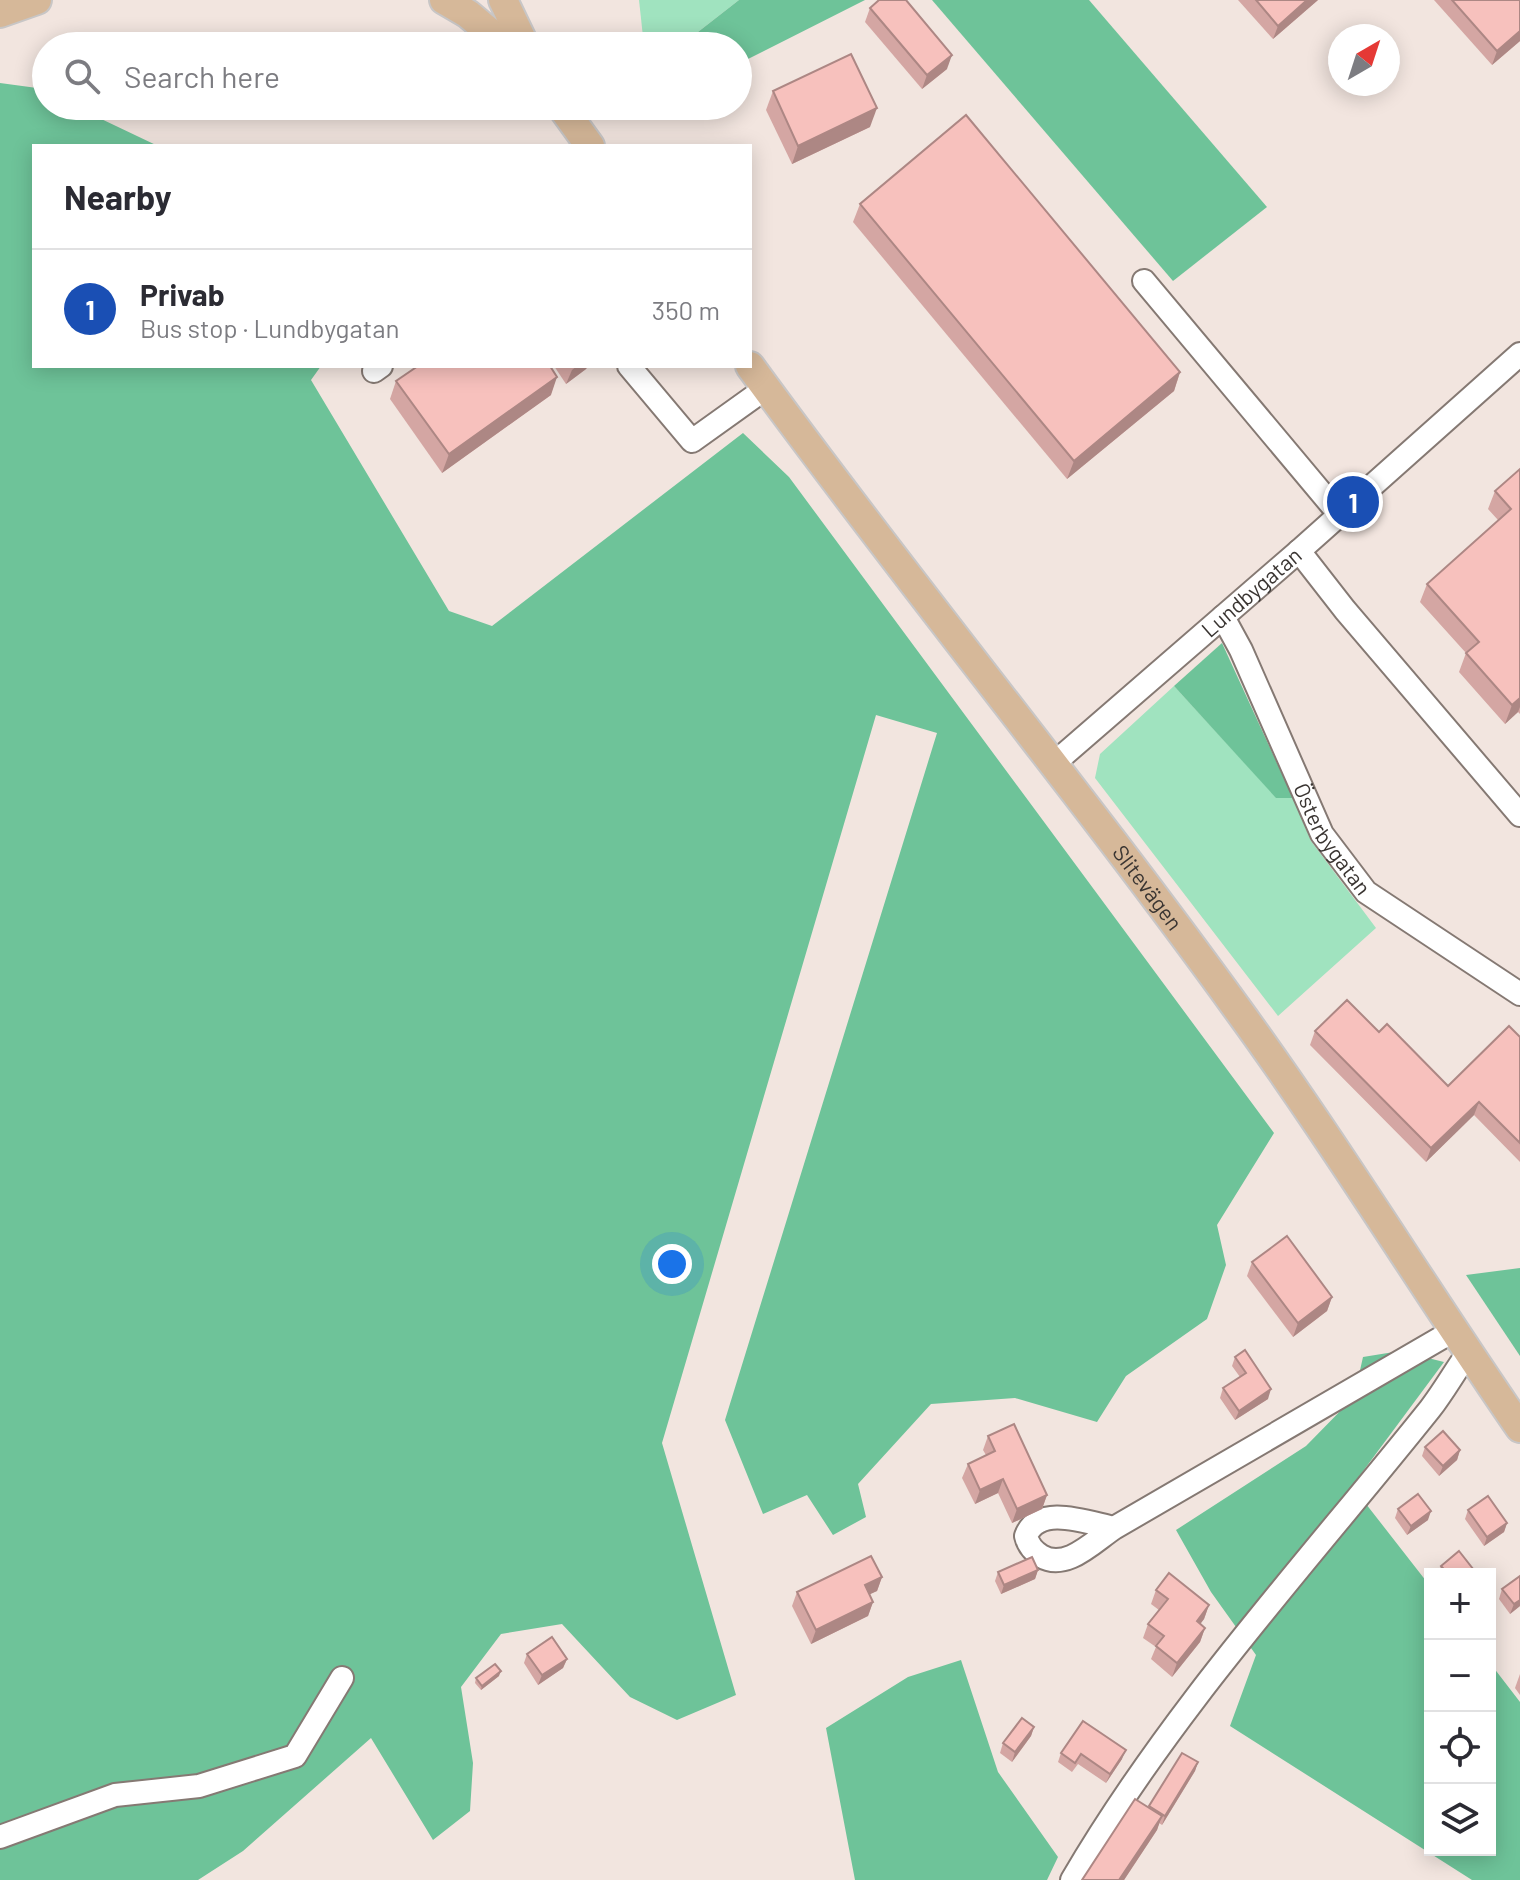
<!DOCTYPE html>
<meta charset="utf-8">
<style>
:root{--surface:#fff;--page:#f2f2f3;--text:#2b2b33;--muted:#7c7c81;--line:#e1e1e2;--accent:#db2777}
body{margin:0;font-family:Barlow,sans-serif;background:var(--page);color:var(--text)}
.controls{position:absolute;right:24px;bottom:24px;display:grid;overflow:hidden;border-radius:0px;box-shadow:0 4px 20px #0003}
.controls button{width:72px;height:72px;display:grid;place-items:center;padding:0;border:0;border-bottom:2px solid var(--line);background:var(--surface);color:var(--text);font:40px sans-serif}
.compass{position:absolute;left:1328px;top:24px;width:72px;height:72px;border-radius:50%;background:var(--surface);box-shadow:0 4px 20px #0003;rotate:39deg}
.you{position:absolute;left:672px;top:1264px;width:28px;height:28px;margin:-20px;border:6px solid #fff;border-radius:50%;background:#1a73e8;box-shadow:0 0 0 12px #1a73e833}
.badge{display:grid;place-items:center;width:52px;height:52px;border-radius:50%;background:var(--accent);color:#fff;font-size:26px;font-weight:700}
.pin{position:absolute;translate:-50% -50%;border:4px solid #fff;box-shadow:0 2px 8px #0006}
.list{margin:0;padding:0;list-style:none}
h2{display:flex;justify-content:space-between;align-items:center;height:104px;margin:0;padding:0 32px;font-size:34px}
h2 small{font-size:26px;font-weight:400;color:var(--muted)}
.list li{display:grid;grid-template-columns:52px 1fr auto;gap:24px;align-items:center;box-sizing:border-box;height:120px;padding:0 32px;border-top:2px solid var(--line)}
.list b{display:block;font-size:30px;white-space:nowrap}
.list p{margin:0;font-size:26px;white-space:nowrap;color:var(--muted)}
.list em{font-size:26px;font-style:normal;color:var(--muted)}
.icon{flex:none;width:44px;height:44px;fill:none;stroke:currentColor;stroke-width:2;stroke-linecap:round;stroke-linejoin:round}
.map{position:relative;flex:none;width:1520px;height:1880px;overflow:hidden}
.search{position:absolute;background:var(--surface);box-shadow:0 4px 20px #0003;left:32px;top:32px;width:720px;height:88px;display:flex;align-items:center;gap:20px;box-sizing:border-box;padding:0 28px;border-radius:44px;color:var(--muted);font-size:30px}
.panel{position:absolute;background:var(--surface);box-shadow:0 4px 20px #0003;left:32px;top:144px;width:720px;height:224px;border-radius:0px}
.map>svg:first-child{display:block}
.green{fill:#a0e3bf}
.forest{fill:#6ec399}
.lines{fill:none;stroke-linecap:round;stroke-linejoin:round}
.minor-casing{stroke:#857973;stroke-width:26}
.major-casing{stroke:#c8c6c6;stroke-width:32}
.minor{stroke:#fff;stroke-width:22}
.major{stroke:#d6b899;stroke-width:28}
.wall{fill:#d4a6a3}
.shaded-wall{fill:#ad8784}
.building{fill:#f7c1bd;stroke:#ad8784;stroke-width:2}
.labels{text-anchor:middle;stroke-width:6;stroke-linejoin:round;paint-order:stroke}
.street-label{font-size:22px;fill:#3a3532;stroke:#f2e5df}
</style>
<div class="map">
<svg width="1520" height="1880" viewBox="0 0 1520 1880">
<rect width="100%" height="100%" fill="#f2e5df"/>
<g class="green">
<polygon points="639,0 739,0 680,46 644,46"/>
<polygon points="1174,686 1276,797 1293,798 1311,841 1376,928 1278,1016 1095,778 1100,754"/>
</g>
<g class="forest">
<polygon points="739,0 865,0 738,64 738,46 680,46"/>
<polygon points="932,0 1089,0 1267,207 1173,281"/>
<polygon points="0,83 37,88 46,93 46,106 74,106 158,146 34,146 34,366 321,366 311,380 449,611 492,626 743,433 789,477 1274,1133 1217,1225 1226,1265 1207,1319 1126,1376 1097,1422 1015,1398 931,1404 858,1484 866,1517 833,1535 807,1495 763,1514 725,1420 937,733 876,715 662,1443 736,1695 677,1720 630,1697 562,1624 501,1634 461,1687 473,1763 470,1811 433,1840 371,1738 243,1851 198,1880 0,1880"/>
<polygon points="1222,643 1293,798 1276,798 1174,686"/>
<polygon points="1520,1268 1520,1356 1466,1275"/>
<polygon points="1400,1351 1444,1362 1352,1486 1430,1586 1430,1850 1490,1850 1490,1663 1520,1702 1520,1880 1472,1880 1230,1726 1256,1655 1211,1592 1176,1530 1306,1446 1354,1397 1363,1357"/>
<polygon points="961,1660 998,1772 1058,1857 1047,1880 855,1880 826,1728 908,1677"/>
</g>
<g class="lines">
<defs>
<g id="minor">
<polyline points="1144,281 1340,515"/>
<polyline points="629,366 692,441 766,388"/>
<polyline points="374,371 381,366"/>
<polyline points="1299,551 1345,610 1520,815"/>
<path id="s1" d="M1223 617 1241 650 1322 834 1366 892 1520 994"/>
<path id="s2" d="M1052 765 1299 551 1520 354"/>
<path d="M1114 1528C1093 1542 1066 1571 1041 1556 1033 1551 1028 1545 1026 1536 1038 1503 1089 1523 1114 1528L1453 1331"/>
<polyline points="0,1837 115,1795 199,1786 295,1756 342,1678"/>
<path d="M1072 1880C1172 1709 1307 1563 1430 1409 1444 1391 1455 1371 1468 1353"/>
</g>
<g id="major">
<polyline points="444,0 468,14 506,46"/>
<polyline points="503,0 525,46"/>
<polyline points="0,13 37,0"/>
<polyline points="561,106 590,146"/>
<path id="s3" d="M750 366C908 583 1079 790 1236 1007 1336 1144 1424 1289 1520 1428"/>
</g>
</defs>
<use href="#minor" class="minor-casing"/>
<use href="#major" class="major-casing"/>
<use href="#minor" class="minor"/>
<use href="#major" class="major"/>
</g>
<g class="wall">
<polygon points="1238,0 1318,0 1273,39"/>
<polygon points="1434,0 1520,0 1520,41 1492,65"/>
<polygon points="870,8 947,69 922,89 865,22"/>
<polygon points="773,91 870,127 792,164 766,110"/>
<polygon points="860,204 1180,372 1174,391 1067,479 853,222"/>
<polygon points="554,366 588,366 586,369 566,384"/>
<polygon points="396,381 551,395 442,473 390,399"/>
<polygon points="1520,469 1520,714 1518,712 1505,724 1459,672 1466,653 1420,602 1427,584 1498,520 1488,509 1495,491"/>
<polygon points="1315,1031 1379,1032 1448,1086 1520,1037 1520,1162 1474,1115 1426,1162 1310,1045"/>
<polygon points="1252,1262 1332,1297 1327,1311 1293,1337 1247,1276"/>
<polygon points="1235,1357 1268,1399 1235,1420 1220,1398 1223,1388 1240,1377 1232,1366"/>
<polygon points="988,1436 1047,1495 1042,1509 1012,1523 998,1493 975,1504 962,1478 968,1464 986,1455 983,1450"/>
<polygon points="1425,1447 1460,1450 1457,1460 1439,1476 1422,1456"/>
<polygon points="1398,1509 1428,1520 1407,1535 1395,1518"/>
<polygon points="1468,1510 1507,1523 1504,1532 1484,1546 1465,1519"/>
<polygon points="1441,1566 1477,1574 1438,1574"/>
<polygon points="1038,1570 1035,1579 1001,1594 995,1581 998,1572"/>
<polygon points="882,1577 877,1591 869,1594 873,1602 868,1616 811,1644 792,1606 797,1592"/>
<polygon points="1502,1589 1520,1606 1510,1614 1499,1599"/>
<polygon points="1156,1590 1209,1605 1204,1619 1200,1624 1205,1628 1200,1642 1172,1677 1151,1659 1156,1647 1143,1638 1148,1624 1159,1610 1151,1604"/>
<polygon points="527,1654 567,1659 563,1668 538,1685 524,1663"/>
<polygon points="1520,1674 1520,1695 1515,1688"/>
<polygon points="499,1676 481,1690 475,1683 476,1678"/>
<polygon points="1034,1727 1031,1736 1012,1762 1000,1753 1003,1743"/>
<polygon points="1061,1753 1122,1759 1106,1783 1078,1764 1072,1772 1058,1762"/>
<polygon points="1182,1753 1198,1762 1195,1771 1162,1825 1159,1823 1157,1830 1124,1880 1082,1880 1149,1807"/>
</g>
<g class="shaded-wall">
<polygon points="1307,0 1318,0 1273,39 1278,26"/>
<polygon points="1520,31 1520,41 1492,65 1497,51"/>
<polygon points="952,55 947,69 922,89 927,75"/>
<polygon points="877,108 870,127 792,164 798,146"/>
<polygon points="577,366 588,366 586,369 566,384 572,370"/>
<polygon points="1180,372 1174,391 1067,479 1074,461"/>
<polygon points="557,377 551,395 442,473 449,454"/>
<polygon points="1520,698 1520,707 1518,712 1505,724 1512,705"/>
<polygon points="1479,1102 1474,1115 1426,1162 1431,1148"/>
<polygon points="1332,1297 1327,1311 1293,1337 1298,1323"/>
<polygon points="1271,1389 1268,1399 1235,1420 1239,1411"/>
<polygon points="1460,1450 1457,1460 1439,1476 1443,1466"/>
<polygon points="1003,1479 998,1493 975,1504 980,1490"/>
<polygon points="1047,1495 1042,1509 1012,1523 1017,1509"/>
<polygon points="1431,1511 1428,1520 1407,1535 1411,1526"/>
<polygon points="1507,1523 1504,1532 1484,1546 1487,1537"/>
<polygon points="1038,1570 1035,1579 1001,1594 1004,1585"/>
<polygon points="882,1577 877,1591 860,1599 865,1585"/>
<polygon points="1520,1600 1520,1606 1510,1614 1514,1604"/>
<polygon points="873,1602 868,1616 811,1644 816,1630"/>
<polygon points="1209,1605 1204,1619 1192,1635 1197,1621"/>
<polygon points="1205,1628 1200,1642 1172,1677 1177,1663"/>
<polygon points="567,1659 563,1668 538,1685 542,1675"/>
<polygon points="501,1671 499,1676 481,1690 482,1686"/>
<polygon points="1034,1727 1031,1736 1012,1762 1015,1752"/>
<polygon points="1126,1750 1122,1759 1106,1783 1110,1774"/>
<polygon points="1198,1762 1195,1771 1162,1825 1165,1816"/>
<polygon points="1162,1816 1157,1830 1124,1880 1119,1880"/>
</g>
<g class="building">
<polygon points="879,0 906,0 952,55 927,75 870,8"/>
<polygon points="1256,0 1307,0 1278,26"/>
<polygon points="1452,0 1520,0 1520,31 1497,51"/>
<polygon points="851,54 877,108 798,146 773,91"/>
<polygon points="966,115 1180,372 1074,461 860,204"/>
<polygon points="418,366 550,366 557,377 449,454 396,381"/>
<polygon points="1520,469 1520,698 1512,705 1466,653 1479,642 1427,584 1511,509 1495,491"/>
<polygon points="1347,1000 1379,1032 1387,1024 1448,1086 1509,1026 1520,1037 1520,1143 1479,1102 1431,1148 1315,1031"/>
<polygon points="1287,1236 1332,1297 1298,1323 1252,1262"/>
<polygon points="1245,1350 1271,1389 1239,1411 1223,1388 1246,1373 1235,1357"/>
<polygon points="1014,1424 1047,1495 1017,1509 1003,1479 980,1490 968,1464 995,1451 988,1436"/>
<polygon points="1443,1431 1460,1450 1443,1466 1425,1447"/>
<polygon points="1418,1494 1431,1511 1411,1526 1398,1509"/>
<polygon points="1488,1496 1507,1523 1487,1537 1468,1510"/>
<polygon points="1459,1551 1477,1574 1448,1574 1441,1566"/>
<polygon points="871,1556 882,1577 865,1585 873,1602 816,1630 797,1592"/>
<polygon points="1032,1557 1038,1570 1004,1585 998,1572"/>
<polygon points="1169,1573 1209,1605 1197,1621 1205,1628 1177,1663 1156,1646 1164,1636 1148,1624 1168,1599 1156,1590"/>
<polygon points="1520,1576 1520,1600 1514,1604 1502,1589"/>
<polygon points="552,1637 567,1659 542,1675 527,1654"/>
<polygon points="495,1664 501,1671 482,1686 476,1678"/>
<polygon points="1022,1718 1034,1727 1015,1752 1003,1743"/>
<polygon points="1083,1721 1126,1750 1110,1774 1081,1754 1075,1763 1061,1753"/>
<polygon points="1182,1753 1198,1762 1165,1816 1149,1806"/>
<polygon points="1135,1799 1162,1816 1119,1880 1082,1880"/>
</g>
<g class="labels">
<g class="street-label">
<text dy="8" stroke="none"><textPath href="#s2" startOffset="264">Lundbygatan</textPath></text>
<text dy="8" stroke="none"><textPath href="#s1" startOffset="248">Österbygatan</textPath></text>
<text dy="8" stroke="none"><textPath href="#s3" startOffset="656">Slitevägen</textPath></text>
</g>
</g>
</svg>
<div class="controls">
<button>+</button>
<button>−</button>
<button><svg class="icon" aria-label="locate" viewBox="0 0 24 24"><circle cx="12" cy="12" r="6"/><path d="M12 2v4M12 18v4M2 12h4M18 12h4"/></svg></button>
<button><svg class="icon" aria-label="layers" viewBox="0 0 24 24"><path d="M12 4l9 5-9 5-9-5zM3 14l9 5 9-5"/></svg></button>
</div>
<svg class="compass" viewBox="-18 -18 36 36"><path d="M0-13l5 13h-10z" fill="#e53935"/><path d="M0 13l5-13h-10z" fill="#7c7c81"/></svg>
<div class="you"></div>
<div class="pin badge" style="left:1353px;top:502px;background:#1a4fb4">1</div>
<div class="search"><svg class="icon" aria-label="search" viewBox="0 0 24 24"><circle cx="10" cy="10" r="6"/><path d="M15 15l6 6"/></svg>Search here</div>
<section class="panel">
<h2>Nearby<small></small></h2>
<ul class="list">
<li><span class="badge" style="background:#1a4fb4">1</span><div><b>Privab</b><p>Bus stop · Lundbygatan</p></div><em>350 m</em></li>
</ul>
</section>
</div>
